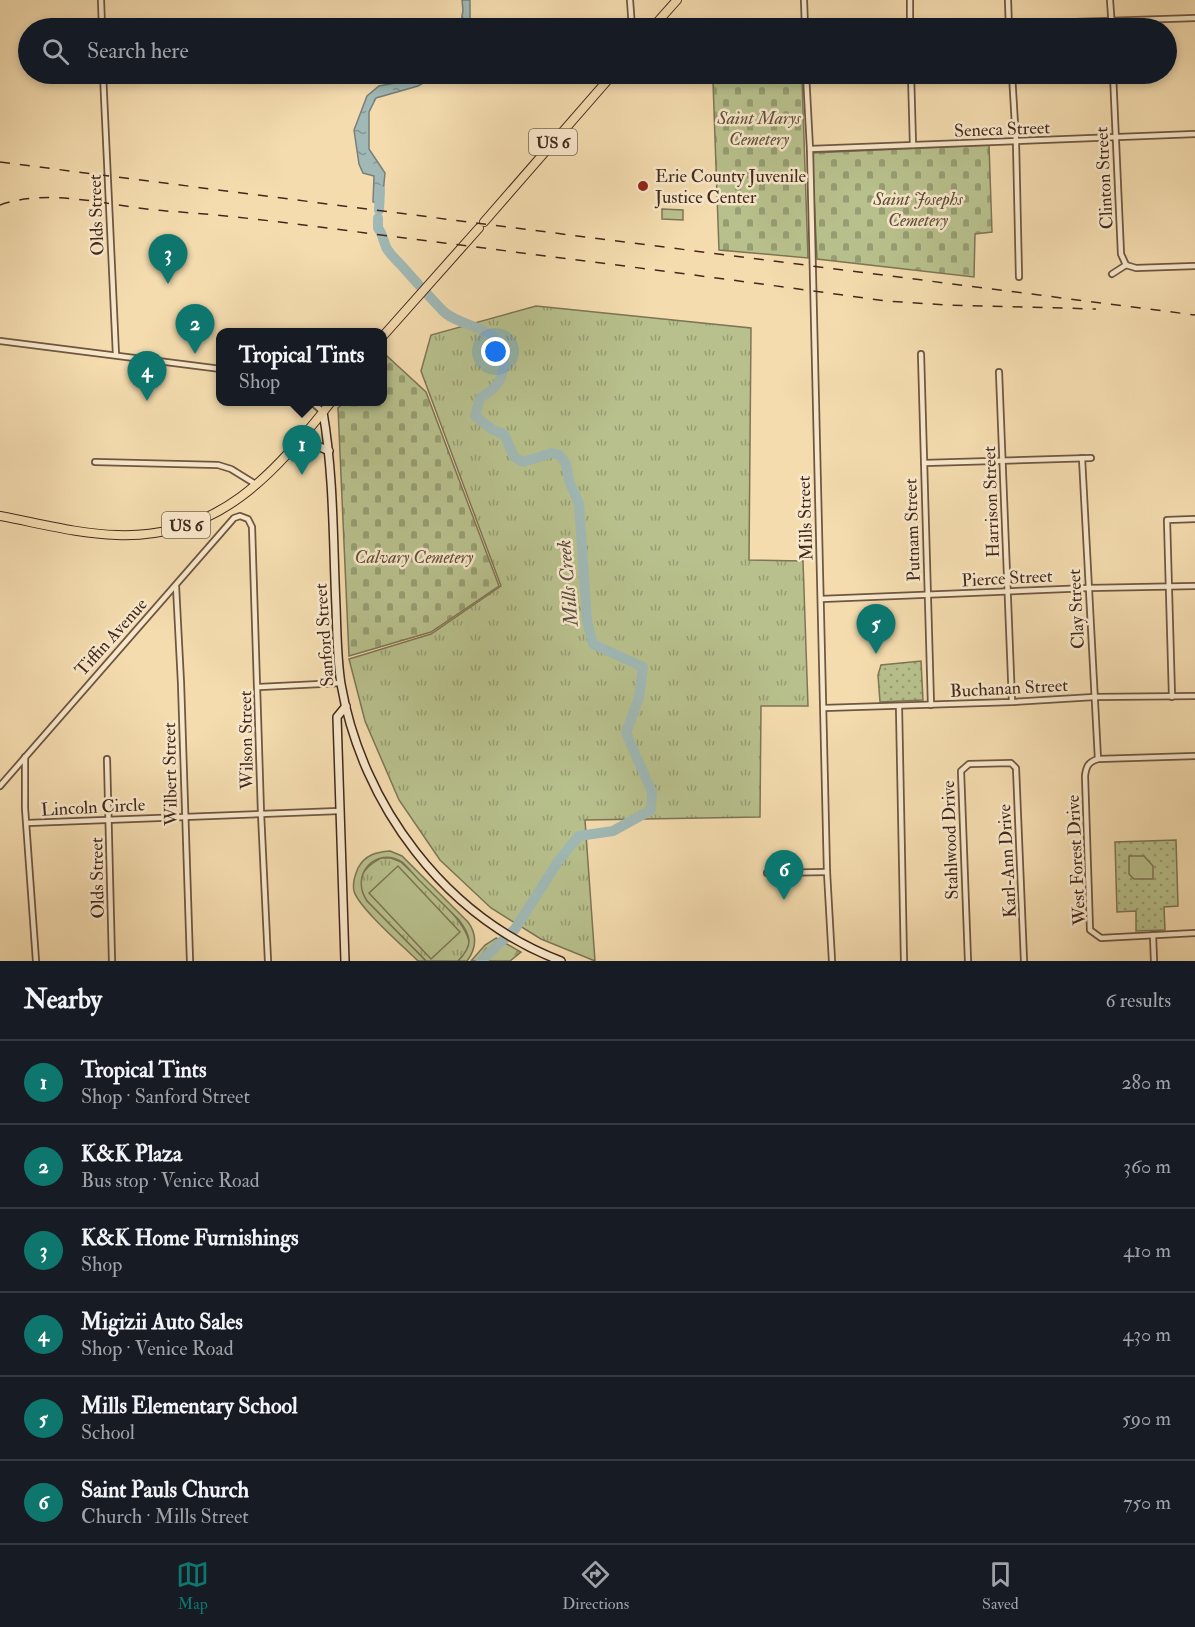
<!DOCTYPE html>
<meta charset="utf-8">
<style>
:root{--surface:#171b24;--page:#242831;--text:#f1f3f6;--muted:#9ea1a6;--line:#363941;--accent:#0f766e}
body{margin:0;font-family:"IM FELL Double Pica",serif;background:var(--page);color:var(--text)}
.you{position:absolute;left:496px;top:352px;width:21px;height:21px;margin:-15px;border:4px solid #fff;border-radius:50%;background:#1a73e8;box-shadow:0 0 0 9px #1a73e833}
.badge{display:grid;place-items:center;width:39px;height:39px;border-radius:50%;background:var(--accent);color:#fff;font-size:20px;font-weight:700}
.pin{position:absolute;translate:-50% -50px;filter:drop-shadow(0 2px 3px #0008)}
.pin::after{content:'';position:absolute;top:32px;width:21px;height:18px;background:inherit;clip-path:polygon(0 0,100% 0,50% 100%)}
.popup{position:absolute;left:216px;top:328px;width:171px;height:78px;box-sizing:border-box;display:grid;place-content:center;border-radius:12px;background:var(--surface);filter:drop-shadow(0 2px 4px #0005);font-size:20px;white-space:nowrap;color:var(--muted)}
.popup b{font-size:22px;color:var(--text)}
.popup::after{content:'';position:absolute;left:50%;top:100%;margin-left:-12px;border:12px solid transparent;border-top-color:var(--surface)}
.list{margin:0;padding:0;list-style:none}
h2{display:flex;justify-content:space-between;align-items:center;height:78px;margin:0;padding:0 24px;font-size:26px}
h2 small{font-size:20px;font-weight:400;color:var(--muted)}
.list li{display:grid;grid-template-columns:39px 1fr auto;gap:18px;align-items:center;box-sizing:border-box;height:84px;padding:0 24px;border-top:2px solid var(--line)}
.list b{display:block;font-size:22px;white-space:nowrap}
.list p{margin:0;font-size:20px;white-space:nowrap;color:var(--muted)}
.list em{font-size:20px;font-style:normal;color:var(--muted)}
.icon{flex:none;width:33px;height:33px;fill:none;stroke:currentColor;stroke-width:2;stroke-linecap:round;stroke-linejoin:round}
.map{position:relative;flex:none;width:1195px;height:961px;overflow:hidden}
.search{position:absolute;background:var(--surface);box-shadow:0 3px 9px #0003;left:18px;right:18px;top:18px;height:66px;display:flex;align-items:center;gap:15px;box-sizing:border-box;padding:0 21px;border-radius:33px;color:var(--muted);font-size:22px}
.sheet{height:582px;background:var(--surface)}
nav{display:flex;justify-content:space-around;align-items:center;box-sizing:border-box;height:84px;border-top:2px solid var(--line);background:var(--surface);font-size:16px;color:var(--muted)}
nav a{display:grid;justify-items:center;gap:3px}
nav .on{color:var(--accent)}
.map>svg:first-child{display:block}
.grass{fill:url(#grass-tufts);stroke:#7d7555;stroke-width:1.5}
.forest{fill:url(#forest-firs);stroke:#7d7555;stroke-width:1.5}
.cemetery{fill:url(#cemetery-stones);stroke:#7d7555;stroke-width:1.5}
.park{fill:url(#park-dots);stroke:#7d7555;stroke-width:1.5}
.pitch{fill:#b8c18d;stroke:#7d7555;stroke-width:1.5}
.water{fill:url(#water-ripples);stroke:#7a7f79;stroke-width:1.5}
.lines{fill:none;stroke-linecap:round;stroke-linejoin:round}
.river{stroke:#a0b9b6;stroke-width:10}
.street-casing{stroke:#6e5642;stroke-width:8}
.secondary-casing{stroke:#42291d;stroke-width:10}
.primary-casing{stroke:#42291d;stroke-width:10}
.street{stroke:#f8e8cb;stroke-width:4.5}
.secondary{stroke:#f8e8cb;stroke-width:7}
.primary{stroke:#f4dcaf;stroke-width:8}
.rail{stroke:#42291d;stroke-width:1.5;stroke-dasharray:10 10;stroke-linecap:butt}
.poi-dot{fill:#8f2418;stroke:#f8e8cb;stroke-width:2}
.labels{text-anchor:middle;stroke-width:5;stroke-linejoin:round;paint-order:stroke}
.shield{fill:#f8e8cb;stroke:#796251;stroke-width:1.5}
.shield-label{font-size:16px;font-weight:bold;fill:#42291d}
.park-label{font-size:18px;font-style:italic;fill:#604f39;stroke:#f8e8cb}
.street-label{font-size:18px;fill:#42291d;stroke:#f8e8cb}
.poi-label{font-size:18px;fill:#42291d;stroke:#f8e8cb;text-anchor:start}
.water-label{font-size:20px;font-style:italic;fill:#5a4d43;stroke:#f8e8cb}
</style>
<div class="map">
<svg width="1195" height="961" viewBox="0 0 1195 961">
<defs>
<pattern id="grass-tufts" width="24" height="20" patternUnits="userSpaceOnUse" patternTransform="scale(1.5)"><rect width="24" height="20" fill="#b8c18d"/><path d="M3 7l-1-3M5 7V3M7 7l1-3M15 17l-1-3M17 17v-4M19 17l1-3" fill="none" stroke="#979d73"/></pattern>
<pattern id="forest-firs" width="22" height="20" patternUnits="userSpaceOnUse" patternTransform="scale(1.5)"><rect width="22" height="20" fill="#b8c18d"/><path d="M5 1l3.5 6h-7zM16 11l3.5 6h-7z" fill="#979d73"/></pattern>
<pattern id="cemetery-stones" width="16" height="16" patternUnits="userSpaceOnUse" patternTransform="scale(1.5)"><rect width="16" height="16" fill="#b8c18d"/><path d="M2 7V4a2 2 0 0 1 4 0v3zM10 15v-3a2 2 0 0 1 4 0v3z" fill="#979d73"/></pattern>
<pattern id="park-dots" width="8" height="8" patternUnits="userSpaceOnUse" patternTransform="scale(1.5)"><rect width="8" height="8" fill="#b8c18d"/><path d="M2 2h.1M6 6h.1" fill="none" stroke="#979d73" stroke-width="1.8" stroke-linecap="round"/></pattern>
<pattern id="water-ripples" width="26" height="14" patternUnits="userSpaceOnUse" patternTransform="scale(1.5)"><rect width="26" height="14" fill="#a0b9b6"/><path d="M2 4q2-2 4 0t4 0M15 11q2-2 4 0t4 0" fill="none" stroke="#849693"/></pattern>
</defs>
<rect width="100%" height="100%" fill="#f4dcaf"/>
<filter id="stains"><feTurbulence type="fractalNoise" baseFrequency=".00333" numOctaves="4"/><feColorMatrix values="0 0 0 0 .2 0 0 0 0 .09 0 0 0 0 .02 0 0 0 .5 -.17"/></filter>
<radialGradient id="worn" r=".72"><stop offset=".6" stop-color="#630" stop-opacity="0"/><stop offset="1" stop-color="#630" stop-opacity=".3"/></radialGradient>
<g class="grass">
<polygon points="536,306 751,328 749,560 803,561 808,706 761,706 760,817 585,820 595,961 541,939 491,908 440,860 399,800 365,721 349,659 431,634 501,586 421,371 431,335"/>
<path d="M381 858H391L401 862C417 878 472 924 469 946 468 952 463 956 458 961H426L367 901C353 881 362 868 381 858Z"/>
</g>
<polygon class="forest" points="496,938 521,952 510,961 471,961 485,945"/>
<g class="cemetery">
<polygon points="802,79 808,258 719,250 713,82"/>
<polygon points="989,145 992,232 975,234 974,277 817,259 812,153"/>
<polygon points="387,356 426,392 499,586 431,632 349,656 338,408 344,402 383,402 383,360"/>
</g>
<g class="park">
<polygon points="921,661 923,700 880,702 878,675 881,665"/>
<polygon points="1176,840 1178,906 1164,907 1165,930 1136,931 1136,911 1117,912 1115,842"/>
</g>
<g class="pitch">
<polygon points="662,209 683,210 683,220 662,219"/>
<path d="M390 851 402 856 468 922C477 934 477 948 467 961H458C474 945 471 936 459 920 445 906 432 893 418 879 413 874 408 867 402 862 377 846 349 874 367 901L426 961H418C404 947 358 907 354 891 352 883 355 875 358 868 365 855 376 852 390 851Z"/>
<polygon points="1129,856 1144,856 1153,866 1153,879 1134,879 1129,874"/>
<polygon points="398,866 460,932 431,959 369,893"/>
</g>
<g class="water">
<polygon points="462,0 470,0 470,28 460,28 463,10"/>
<polygon points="423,74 439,74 418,86 376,98 369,112 369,149 385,173 382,204 373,202 374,176 363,173 359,164 354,130 367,96 379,86 411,80"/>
</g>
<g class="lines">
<g class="river">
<polyline points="379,210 380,190"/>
<path d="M378 218V228C383 234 383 241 387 249 391 255 397 261 402 266 415 281 429 296 442 310 461 330 506 324 504 363 503 381 495 389 480 398L475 416 493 430 504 434 514 457 523 462 552 453 560 455 566 464 569 481 579 504 587 621 593 644 643 667 639 697 626 733 652 792 651 810 613 831 579 836 559 860 515 929 481 961"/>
</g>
<defs>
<g id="street">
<polyline points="101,0 102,28"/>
<polyline points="630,0 632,28"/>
<polyline points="804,0 805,28"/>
<polyline points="910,0 910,28"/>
<polyline points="1008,0 1009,28"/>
<polyline points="1110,0 1112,28"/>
<polyline points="896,28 1195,18"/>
<polyline points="103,74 116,355"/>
<polyline points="806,74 810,149 827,872 832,961"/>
<polyline points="911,74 913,145"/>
<polyline points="1012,74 1016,142 1019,277"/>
<polyline points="1113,74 1121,254 1126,265"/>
<polyline points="810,149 1195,134"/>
<polyline points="1126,265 1136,268 1195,266"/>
<polyline points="1112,274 1126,265"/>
<polyline points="0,341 221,369"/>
<polyline points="921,354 931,705"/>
<polyline points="999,372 1012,702"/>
<polyline points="312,402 323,412"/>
<polyline points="1082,458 1098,759"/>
<polyline points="95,462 218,465 231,469 257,485"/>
<polyline points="924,463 1091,458"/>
<polyline points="176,586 181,683 190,961"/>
<polyline points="821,599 1089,588 1195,586"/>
<polyline points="259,687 341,683"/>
<polyline points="1172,697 1167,520 1195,519"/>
<polyline points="899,707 904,961"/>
<polyline points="824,708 1012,702 1094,697 1195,696"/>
<path d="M1195 756 1098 759C1088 762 1086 767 1085 776L1090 930 1101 938 1195 933"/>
<polyline points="25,757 25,808 36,961"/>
<polyline points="107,759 112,961"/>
<polyline points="0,786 234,518 240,516 248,519 252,527 261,813 268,961"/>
<polyline points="27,823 339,811"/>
<polyline points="767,873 827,872"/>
<polyline points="1153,935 1154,961"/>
<polyline points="968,961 961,771 969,764 1011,763 1016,768 1024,961"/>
</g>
<g id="secondary">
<path d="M323 412C334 476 333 542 336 607 337 633 337 659 341 684 362 805 445 917 561 961"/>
<polyline points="296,445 311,443 329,451"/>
<polyline points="345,961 337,717 346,706"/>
</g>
<g id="primary">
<polyline points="652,28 677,0"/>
<polyline points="484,222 613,74"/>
<polyline points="383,336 479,228"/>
<path d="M0 516C38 523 78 534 117 535 218 539 274 474 331 402"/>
</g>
</defs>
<use href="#street" class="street-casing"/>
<use href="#secondary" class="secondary-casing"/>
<use href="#primary" class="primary-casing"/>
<use href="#street" class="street"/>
<use href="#secondary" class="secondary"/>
<use href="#primary" class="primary"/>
<g class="rail">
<polyline points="0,162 1195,315"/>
<path d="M0 205C51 187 113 207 166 211 256 217 346 231 436 242 586 261 736 280 886 301L947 305 1096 309"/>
</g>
</g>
<circle class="poi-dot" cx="643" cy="186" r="6"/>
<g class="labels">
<g class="shield">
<rect x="529" y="129" width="48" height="26" rx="4.5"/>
<rect x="162" y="512" width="48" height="26" rx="4.5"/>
</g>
<g class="shield-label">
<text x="553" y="148">US 6</text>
<text x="186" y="531">US 6</text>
</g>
<g class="park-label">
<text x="759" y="124">Saint Marys<tspan x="759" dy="21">Cemetery</tspan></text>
<text x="918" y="205">Saint Josephs<tspan x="918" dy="21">Cemetery</tspan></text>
<text x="414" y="563">Calvary Cemetery</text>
</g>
<g class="street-label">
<text transform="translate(1002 129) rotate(-2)" y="6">Seneca Street</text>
<text transform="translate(1104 178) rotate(-93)" y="6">Clinton Street</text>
<text transform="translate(96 215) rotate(-92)" y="6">Olds Street</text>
<text transform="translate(991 502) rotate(-92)" y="6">Harrison Street</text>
<text transform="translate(805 518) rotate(-92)" y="6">Mills Street</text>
<text transform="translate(912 530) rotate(-92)" y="6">Putnam Street</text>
<text transform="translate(1007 578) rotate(-3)" y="6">Pierce Street</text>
<text transform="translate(1076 609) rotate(-93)" y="6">Clay Street</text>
<text transform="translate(324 635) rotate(-94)" y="6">Sanford Street</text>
<text transform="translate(111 637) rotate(-48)" y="6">Tiffin Avenue</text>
<text transform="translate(1009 688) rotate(-3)" y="6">Buchanan Street</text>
<text transform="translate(246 740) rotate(-91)" y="6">Wilson Street</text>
<text transform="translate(170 774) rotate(-91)" y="6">Wilbert Street</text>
<text transform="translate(93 807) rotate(-3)" y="6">Lincoln Circle</text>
<text transform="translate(950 840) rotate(-92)" y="6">Stahlwood Drive</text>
<text transform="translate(1076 860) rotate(-93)" y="6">West Forest Drive</text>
<text transform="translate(1007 861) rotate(-93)" y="6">Karl-Ann Drive</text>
<text transform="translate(97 878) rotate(-91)" y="6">Olds Street</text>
</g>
<g class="poi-label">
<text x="655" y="182">Erie County Juvenile<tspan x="655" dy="21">Justice Center</tspan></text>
</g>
<g class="water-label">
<text transform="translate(567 583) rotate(-95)" y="7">Mills Creek</text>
</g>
</g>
<rect width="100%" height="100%" filter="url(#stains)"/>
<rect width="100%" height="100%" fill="url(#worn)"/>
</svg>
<div class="you"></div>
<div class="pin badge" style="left:302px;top:475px">1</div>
<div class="popup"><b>Tropical Tints</b>Shop</div>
<div class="pin badge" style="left:195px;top:354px">2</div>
<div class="pin badge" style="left:168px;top:284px">3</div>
<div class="pin badge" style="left:147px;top:401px">4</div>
<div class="pin badge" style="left:876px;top:654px">5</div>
<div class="pin badge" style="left:784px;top:900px">6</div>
<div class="search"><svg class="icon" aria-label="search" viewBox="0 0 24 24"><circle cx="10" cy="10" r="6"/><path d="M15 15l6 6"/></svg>Search here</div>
</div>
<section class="sheet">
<h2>Nearby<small>6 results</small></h2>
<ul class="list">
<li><span class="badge">1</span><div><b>Tropical Tints</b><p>Shop · Sanford Street</p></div><em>280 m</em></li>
<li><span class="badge">2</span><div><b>K&amp;K Plaza</b><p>Bus stop · Venice Road</p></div><em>360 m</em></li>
<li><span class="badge">3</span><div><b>K&amp;K Home Furnishings</b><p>Shop</p></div><em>410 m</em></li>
<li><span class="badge">4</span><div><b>Migizii Auto Sales</b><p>Shop · Venice Road</p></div><em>430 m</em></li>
<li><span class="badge">5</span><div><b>Mills Elementary School</b><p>School</p></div><em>590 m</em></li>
<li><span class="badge">6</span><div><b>Saint Pauls Church</b><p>Church · Mills Street</p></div><em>750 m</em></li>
</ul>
</section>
<nav>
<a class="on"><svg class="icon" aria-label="map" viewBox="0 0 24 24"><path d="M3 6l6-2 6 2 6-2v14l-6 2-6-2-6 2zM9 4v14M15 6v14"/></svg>Map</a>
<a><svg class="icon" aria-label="directions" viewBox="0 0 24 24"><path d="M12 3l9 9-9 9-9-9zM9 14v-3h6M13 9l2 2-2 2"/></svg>Directions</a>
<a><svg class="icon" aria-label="saved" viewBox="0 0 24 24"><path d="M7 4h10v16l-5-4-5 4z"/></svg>Saved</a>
</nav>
